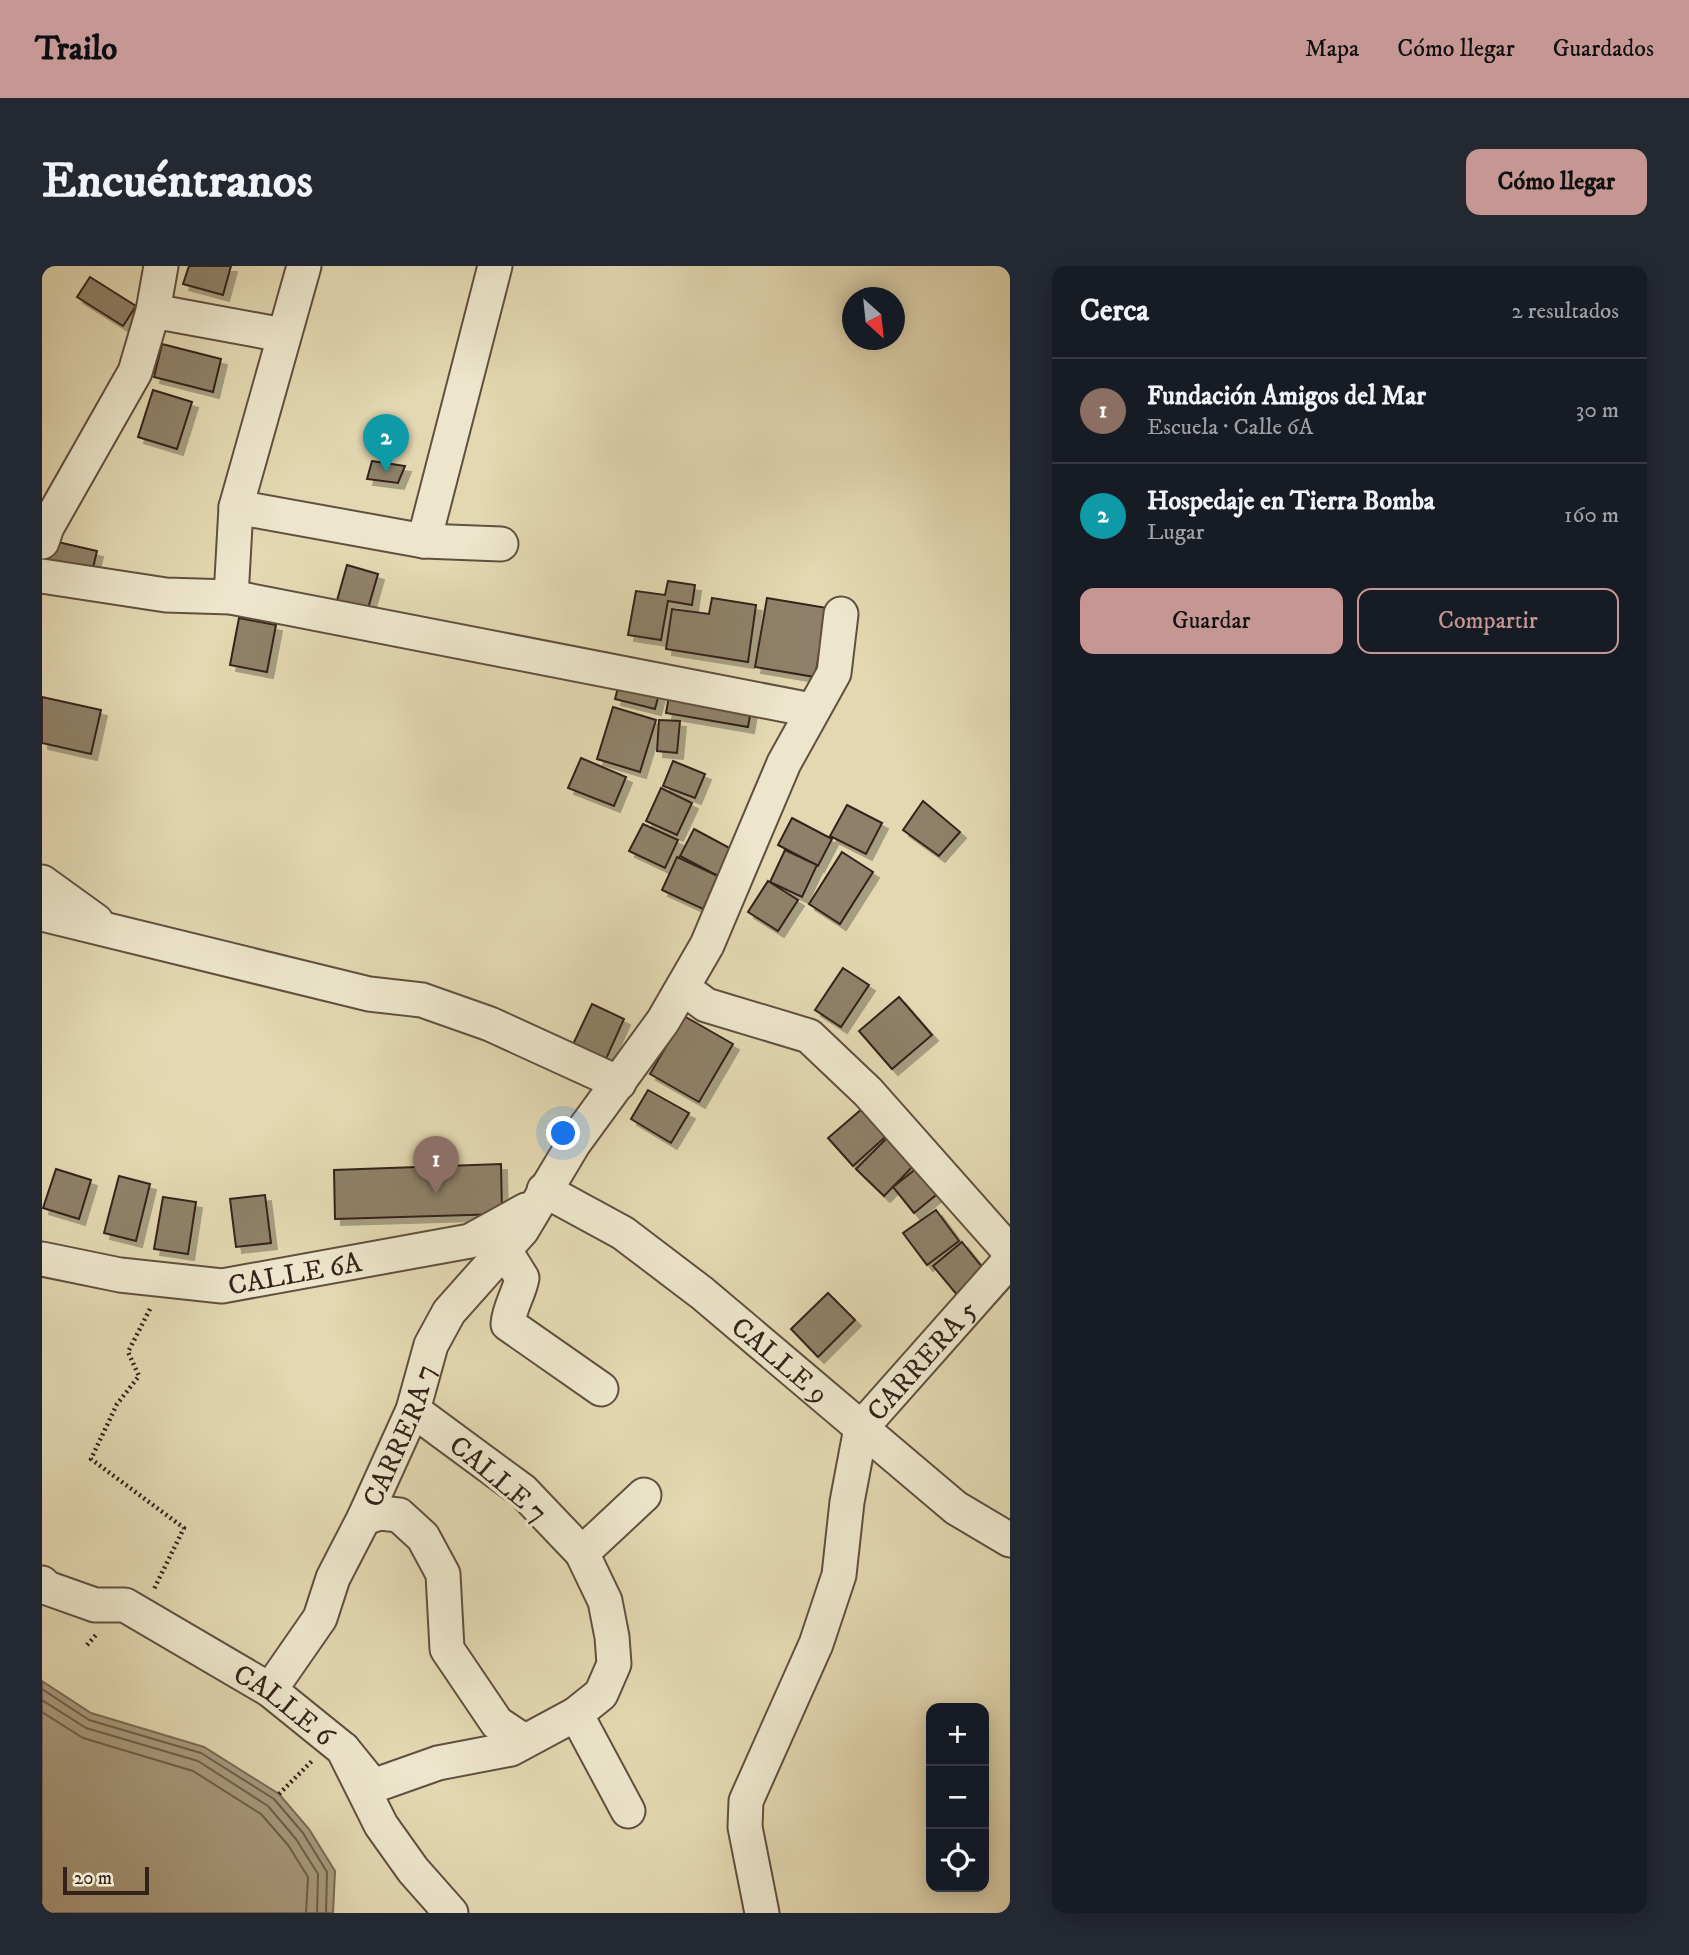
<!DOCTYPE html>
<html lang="es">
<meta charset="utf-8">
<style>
:root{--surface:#171b24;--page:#242831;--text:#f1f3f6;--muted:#9ea1a6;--line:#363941;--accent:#c59692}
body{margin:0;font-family:"IM FELL DW Pica",serif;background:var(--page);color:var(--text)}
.controls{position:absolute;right:21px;bottom:21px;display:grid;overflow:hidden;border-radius:14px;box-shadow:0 4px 18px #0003}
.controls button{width:63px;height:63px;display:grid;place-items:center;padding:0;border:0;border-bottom:2px solid var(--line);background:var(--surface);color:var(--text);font:35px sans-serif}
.compass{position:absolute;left:800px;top:21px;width:63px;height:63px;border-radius:50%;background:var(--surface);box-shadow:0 4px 18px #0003;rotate:153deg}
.scale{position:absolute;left:21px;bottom:18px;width:86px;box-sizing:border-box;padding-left:7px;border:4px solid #34221a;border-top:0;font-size:19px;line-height:24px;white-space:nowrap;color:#34221a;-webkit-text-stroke:5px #ede6cc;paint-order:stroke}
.you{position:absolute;left:522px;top:868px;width:24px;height:24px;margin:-18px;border:5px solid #fff;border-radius:50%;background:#1a73e8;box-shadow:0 0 0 10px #1a73e833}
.badge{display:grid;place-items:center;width:46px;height:46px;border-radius:50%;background:var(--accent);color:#fff;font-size:23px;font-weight:700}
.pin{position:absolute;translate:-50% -58px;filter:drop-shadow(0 2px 4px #0008)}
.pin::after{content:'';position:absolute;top:37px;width:24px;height:21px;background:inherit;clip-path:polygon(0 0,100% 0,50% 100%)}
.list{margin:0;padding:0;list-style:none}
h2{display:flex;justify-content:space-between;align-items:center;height:91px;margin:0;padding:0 28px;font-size:30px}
h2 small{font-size:23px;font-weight:400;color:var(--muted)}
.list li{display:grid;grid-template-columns:46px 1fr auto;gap:21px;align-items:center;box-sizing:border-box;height:105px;padding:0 28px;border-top:2px solid var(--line)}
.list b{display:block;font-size:26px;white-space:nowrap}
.list p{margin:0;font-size:23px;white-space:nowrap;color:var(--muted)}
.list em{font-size:23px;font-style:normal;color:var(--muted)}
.actions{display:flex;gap:14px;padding:21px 28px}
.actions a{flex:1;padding:16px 0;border:2px solid var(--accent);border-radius:14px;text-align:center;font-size:24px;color:var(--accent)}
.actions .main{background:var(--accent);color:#111}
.icon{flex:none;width:38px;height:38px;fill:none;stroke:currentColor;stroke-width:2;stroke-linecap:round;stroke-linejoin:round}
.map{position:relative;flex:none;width:968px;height:1647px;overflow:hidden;border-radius:14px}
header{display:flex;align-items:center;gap:42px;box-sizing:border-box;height:98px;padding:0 35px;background:var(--accent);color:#111}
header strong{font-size:33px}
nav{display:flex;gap:38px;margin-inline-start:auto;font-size:24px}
.intro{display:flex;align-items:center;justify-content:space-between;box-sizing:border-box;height:168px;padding:0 42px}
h1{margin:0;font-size:49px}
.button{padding:18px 32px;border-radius:14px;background:var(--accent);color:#111;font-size:24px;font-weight:700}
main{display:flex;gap:42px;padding:0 42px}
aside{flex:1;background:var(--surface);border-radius:14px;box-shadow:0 4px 18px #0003}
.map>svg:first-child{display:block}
.water{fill:#a89a7e;stroke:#7a6a56;stroke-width:2}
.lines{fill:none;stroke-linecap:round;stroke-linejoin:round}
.shore{stroke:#6e5e4c;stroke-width:2}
.building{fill:#8f8169;stroke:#34221a;stroke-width:2;filter:url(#shadow)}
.street-casing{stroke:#605040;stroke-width:37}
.path{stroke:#34221a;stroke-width:4.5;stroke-dasharray:2 3.5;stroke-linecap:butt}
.street{stroke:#ede6cc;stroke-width:33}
.labels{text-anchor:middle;stroke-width:7;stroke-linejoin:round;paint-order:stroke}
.street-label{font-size:28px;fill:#34221a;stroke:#ede6cc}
</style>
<header>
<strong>Trailo</strong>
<nav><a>Mapa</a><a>Cómo llegar</a><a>Guardados</a></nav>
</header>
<div class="intro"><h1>Encuéntranos</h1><a class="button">Cómo llegar</a></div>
<main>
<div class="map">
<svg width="968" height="1647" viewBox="0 0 968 1647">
<defs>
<filter id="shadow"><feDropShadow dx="6" dy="6" stdDeviation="0" flood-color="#0004"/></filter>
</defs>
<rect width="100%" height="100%" fill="#e3d8b1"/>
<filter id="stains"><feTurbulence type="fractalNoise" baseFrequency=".00286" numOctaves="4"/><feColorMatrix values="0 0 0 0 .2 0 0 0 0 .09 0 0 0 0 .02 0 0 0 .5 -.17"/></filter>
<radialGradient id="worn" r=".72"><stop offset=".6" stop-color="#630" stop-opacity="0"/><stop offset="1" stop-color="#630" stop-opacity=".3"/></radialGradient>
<polygon class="water" points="0,1415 49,1447 162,1481 237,1528 267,1563 293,1605 291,1647 0,1647"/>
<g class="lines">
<g class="shore">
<polyline points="0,1423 47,1454 159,1487 232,1533 261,1567 285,1606 284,1647"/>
<polyline points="0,1434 44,1462 156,1495 226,1540 254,1573 276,1608 275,1647"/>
<polyline points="0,1446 41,1472 151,1505 219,1548 246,1579 266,1611 264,1647"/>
</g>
</g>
<g class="building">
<polygon points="147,0 189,0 181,29 141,18"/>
<polygon points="48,11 94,40 81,60 35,31"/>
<polygon points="120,78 179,93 171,126 112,111"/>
<polygon points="111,124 150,136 135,183 96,171"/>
<polygon points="330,195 363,200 356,217 325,213"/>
<polygon points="7,274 55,285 50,306 2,295"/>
<polygon points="305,299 336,308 323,353 292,345"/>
<polygon points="626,315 653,319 650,339 626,335 619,374 586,369 594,325 623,329"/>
<polygon points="670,332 714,339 706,396 624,383 630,343 667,348"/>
<polygon points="725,332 785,342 773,411 713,401"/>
<polygon points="197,352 234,359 225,406 188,399"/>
<polygon points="582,399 622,409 613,443 573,433"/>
<polygon points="630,413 712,427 706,461 624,447"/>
<polygon points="0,431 59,444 49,488 0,477"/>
<polygon points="571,441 614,454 598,506 555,493"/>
<polygon points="617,454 638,455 635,487 615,485"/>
<polygon points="539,492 584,511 572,540 526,522"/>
<polygon points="631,495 663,508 653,532 621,520"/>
<polygon points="619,522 650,537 635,569 604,555"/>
<polygon points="881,535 918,566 897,590 861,564"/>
<polygon points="805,539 840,557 824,588 788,570"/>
<polygon points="750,552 790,573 776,600 736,579"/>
<polygon points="601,558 636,574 623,602 587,585"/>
<polygon points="652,563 697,587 676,610 638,590"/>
<polygon points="743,584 775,599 760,631 728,616"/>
<polygon points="800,586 831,606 798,658 767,638"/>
<polygon points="635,591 676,610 661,643 620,624"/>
<polygon points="726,615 756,634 736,665 706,646"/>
<polygon points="801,702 827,719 799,761 773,744"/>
<polygon points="857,731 890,769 850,803 817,765"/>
<polygon points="550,738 582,753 559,804 526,789"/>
<polygon points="642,750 691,778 657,836 608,808"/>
<polygon points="606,824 647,847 629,877 589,853"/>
<polygon points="828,836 852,863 811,900 786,872"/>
<polygon points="853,864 880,891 842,930 814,903"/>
<polygon points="884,895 905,920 872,947 851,921"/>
<polygon points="459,898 460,948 293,953 292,904"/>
<polygon points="14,903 49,914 37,953 1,942"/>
<polygon points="77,910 108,918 94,975 62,967"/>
<polygon points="223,929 229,977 194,981 188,933"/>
<polygon points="121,931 154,936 146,988 112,983"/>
<polygon points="894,944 917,975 885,999 861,967"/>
<polygon points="920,976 944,1006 916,1030 891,1000"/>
<polygon points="786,1027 813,1054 776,1091 749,1063"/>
</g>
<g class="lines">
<defs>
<g id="street">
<polyline points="111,45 241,69"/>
<polyline points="194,241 382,275 459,278"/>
<polyline points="382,275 453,0"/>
<polyline points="0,276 5,261 93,106 111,45 119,0"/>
<polyline points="0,310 124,329 189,331 769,444"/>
<polyline points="189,331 194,241 262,0"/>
<polyline points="0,616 54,655"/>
<polyline points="0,648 327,728 380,734 448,758 577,817"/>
<polyline points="641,722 664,739 767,770 826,826 968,986"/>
<path id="s1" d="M502 924 581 967 660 1027 914 1242 968 1274"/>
<path d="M462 983 480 1012C477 1028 467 1042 466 1058L559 1123"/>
<path id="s2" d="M0 993 78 1009 180 1020 428 975 484 944"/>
<polyline points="322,1252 338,1247 357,1249 381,1271 401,1308 405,1383 455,1457 482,1475"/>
<polyline points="540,1287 602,1229"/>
<path id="s3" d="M0 1317 5 1322 53 1339H83L228 1424 301 1483 339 1559 371 1604 409 1647"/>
<path id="s4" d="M228 1424 278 1352 291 1312 322 1252 371 1144 389 1079 407 1046 480 964 532 877 621 755 665 679 742 497 792 407 799 348"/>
<polyline points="534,1448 586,1545"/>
<polyline points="301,1483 331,1520 396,1497 469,1483 534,1448 559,1428 572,1398 570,1371 563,1335 540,1287 481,1225 371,1144"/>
<path id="s5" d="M720 1647 703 1561 704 1535 774 1378 797 1309 805 1236 819 1162 968 994"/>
</g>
</defs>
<use href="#street" class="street-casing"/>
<g class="path">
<polyline points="108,1043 86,1086 97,1110 75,1138 49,1193 142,1262 112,1323"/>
<polyline points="45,1379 54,1369"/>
<polyline points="237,1528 270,1495"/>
</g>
<use href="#street" class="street"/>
</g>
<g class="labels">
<g class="street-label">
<text dy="10" stroke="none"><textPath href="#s2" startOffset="256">CALLE 6A</textPath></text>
<text dy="10" stroke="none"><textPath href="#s1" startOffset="292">CALLE 9</textPath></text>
<text dy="10" stroke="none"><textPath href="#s5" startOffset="598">CARRERA 5</textPath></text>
<text dy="10" stroke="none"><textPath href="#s4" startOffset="287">CARRERA 7</textPath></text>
<text transform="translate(457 1212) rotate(40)" y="10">CALLE 7</text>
<text dy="10" stroke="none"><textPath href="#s3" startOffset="276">CALLE 6</textPath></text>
</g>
</g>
<rect width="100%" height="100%" filter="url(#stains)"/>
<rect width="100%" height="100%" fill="url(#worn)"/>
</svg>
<div class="controls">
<button>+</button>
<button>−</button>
<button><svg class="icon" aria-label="locate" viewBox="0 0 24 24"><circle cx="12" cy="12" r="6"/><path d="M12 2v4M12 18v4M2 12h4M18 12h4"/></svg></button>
</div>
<svg class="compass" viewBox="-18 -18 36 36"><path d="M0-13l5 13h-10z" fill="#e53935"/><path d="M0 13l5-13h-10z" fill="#9ea1a6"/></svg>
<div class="scale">20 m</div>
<div class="you"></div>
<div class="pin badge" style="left:394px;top:928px;background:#8d6e63">1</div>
<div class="pin badge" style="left:344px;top:206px;background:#0f9aa8">2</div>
</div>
<aside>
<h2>Cerca<small>2 resultados</small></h2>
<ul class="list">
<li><span class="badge" style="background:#8d6e63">1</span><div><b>Fundación Amigos del Mar</b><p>Escuela · Calle 6A</p></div><em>30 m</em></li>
<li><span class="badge" style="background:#0f9aa8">2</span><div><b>Hospedaje en Tierra Bomba</b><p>Lugar</p></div><em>160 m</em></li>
</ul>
<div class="actions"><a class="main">Guardar</a><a>Compartir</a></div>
</aside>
</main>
